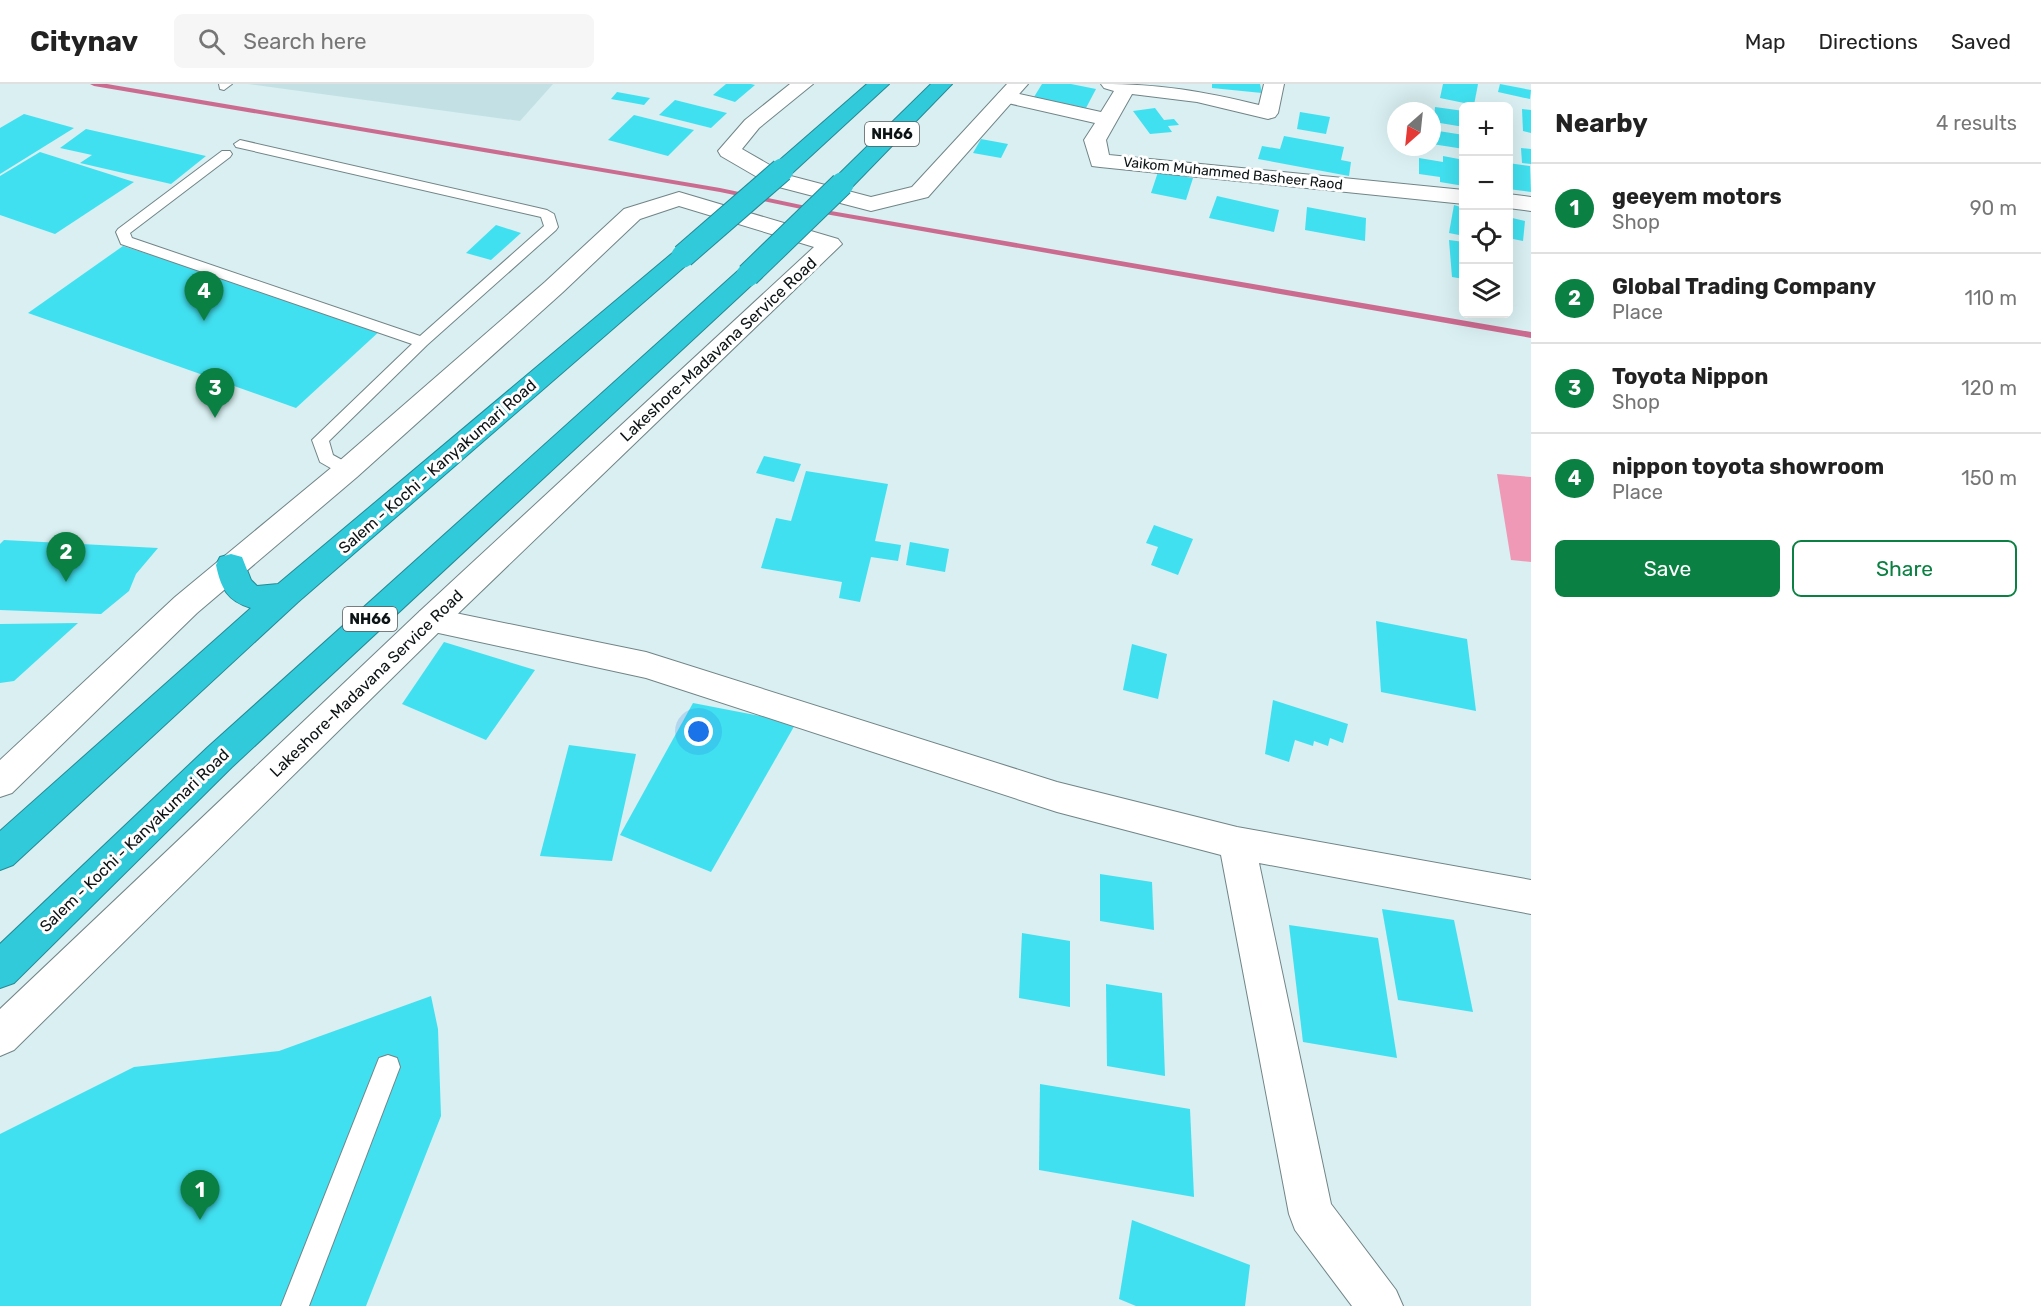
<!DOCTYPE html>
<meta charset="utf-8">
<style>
:root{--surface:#fff;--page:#f6f6f6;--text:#222;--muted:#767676;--line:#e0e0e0;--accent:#0b8043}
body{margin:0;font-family:Rubik,sans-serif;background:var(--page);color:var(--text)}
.controls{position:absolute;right:18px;top:18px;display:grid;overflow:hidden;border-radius:9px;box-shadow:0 6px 24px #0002}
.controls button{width:54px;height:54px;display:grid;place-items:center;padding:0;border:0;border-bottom:2px solid var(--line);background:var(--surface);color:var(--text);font:30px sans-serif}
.compass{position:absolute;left:1387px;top:18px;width:54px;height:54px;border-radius:50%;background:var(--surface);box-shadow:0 6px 24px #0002;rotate:207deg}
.you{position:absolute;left:699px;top:648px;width:21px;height:21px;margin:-15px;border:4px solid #fff;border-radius:50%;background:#1a73e8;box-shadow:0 0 0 9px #1a73e833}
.badge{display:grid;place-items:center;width:39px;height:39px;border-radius:50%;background:var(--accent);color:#fff;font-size:20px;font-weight:700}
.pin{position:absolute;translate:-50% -50px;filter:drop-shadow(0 2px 3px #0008)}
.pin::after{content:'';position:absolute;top:32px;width:21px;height:18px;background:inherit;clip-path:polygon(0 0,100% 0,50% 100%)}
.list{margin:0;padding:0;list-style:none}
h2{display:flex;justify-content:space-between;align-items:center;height:78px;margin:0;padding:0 24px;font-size:26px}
h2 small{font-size:20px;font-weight:400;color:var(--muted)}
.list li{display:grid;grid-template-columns:39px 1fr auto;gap:18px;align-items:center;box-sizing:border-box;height:90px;padding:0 24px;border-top:2px solid var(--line)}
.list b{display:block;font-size:22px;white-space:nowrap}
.list p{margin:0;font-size:20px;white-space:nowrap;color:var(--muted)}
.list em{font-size:20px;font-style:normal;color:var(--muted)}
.actions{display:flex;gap:12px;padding:18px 24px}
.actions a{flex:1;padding:14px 0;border:2px solid var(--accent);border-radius:9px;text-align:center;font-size:21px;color:var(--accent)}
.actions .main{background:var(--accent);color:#fff}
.icon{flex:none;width:33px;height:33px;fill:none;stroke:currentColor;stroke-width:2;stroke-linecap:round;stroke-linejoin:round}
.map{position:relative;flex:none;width:1531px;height:1222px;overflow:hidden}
header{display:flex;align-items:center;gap:36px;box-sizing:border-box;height:84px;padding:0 30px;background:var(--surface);border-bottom:2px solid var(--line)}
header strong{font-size:28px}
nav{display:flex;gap:33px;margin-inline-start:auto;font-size:21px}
.search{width:420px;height:54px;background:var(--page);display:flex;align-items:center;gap:15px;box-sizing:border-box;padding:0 21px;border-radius:9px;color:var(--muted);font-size:22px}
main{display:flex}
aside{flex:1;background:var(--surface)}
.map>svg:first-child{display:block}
.built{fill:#c3e0e4}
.green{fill:#ef99b7}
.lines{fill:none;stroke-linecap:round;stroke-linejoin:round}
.stream{fill:#cc6b90;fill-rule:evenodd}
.building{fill:#41e0f0}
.lane-casing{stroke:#718487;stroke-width:2}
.street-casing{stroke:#718487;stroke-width:2}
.secondary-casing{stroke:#718487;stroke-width:2}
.highway-casing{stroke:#248a95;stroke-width:2}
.lane{fill:#fff;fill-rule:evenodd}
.street{fill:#fff;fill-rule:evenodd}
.secondary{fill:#fff;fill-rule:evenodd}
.highway{fill:#31cada;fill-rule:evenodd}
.highway-bridge-casing{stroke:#248a95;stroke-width:25;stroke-linecap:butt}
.highway-bridge{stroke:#31cada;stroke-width:23}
.labels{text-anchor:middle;stroke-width:6;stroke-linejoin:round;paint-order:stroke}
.far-street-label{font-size:14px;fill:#0d1415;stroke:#fff}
.shield{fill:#fff;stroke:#565a5b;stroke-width:1.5}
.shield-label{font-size:15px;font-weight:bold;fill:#0d1415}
.street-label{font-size:16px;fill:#0d1415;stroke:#fff}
</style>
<header>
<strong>Citynav</strong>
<div class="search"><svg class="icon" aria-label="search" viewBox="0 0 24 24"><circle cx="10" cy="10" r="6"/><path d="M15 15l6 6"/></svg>Search here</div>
<nav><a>Map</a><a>Directions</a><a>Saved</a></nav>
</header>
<main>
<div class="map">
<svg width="1531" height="1222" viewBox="0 0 1531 1222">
<rect width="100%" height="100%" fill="#d9eff1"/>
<polygon class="built" points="248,0 553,0 520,37"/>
<polygon class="green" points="1497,390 1531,393 1531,478 1511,476"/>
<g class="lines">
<polygon class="stream" points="90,0 107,0 720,104 825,126 1531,248 1531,254 825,130 720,108 94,2"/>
</g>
<g class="building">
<polygon points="726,0 751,0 755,1 735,18 713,11"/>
<polygon points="1042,0 1071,0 1096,5 1086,24 1034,13"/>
<polygon points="1212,0 1260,0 1262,9 1212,4"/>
<polygon points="1443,0 1478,0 1474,21 1440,14"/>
<polygon points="1500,0 1531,6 1530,15 1498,8"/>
<polygon points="617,8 650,14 644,21 611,15"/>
<polygon points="675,16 727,29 711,44 659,31"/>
<polygon points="1435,23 1464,27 1464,43 1434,38"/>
<polygon points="1155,24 1164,36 1174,35 1179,41 1168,42 1172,48 1150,50 1133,27"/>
<polygon points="1522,25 1531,26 1531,49 1523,47"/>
<polygon points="1300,28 1330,33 1326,50 1297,45"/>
<polygon points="24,30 74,44 0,90 0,44"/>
<polygon points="634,31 694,46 668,72 608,56"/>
<polygon points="86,45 206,72 171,100 80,79 92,71 60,64"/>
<polygon points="1432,46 1464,51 1464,65 1432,60"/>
<polygon points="1284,52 1344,63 1341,76 1351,78 1349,92 1258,75 1262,62 1280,65"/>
<polygon points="981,55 1008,60 1001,74 973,69"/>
<polygon points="1521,64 1531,65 1531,80 1522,79"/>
<polygon points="40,68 134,98 55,150 0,131 0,92"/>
<polygon points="1443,72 1464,76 1464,102 1440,98 1440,93 1419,90 1419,74 1443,78"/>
<polygon points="1508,79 1530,82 1531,108 1508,105"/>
<polygon points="1158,88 1193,94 1186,116 1151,109"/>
<polygon points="1217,112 1279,126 1274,148 1209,134"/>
<polygon points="1454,121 1464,124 1464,152 1449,149"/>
<polygon points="1307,123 1366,134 1365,157 1305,146"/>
<polygon points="1508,133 1525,137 1523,157 1508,154"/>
<polygon points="496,141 521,149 491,176 466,169"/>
<polygon points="1449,156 1464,158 1464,195 1452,193"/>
<polygon points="123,162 382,245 296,324 28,229"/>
<polygon points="764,372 801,380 794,398 756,389"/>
<polygon points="806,387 888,400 875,457 901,461 898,477 871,473 860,518 839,514 842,498 761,484 776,434 791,437"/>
<polygon points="1154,441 1193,455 1178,491 1151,481 1158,463 1146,459"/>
<polygon points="4,456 158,464 136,490 129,507 101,530 0,526 0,460"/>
<polygon points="910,458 949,465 945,488 906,481"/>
<polygon points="1376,537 1467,555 1476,627 1381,608"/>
<polygon points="78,539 14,597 0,599 0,540"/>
<polygon points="444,558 535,586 486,656 402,620"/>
<polygon points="1132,560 1167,570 1158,615 1123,606"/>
<polygon points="1273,616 1348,640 1343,659 1330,654 1328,662 1314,657 1313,662 1295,656 1289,678 1265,670"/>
<polygon points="693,619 796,639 711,788 620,751"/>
<polygon points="569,661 636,670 612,777 540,772"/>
<polygon points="1100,790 1152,798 1154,846 1100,837"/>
<polygon points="1382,825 1454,836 1473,928 1398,916"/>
<polygon points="1289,841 1378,854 1397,974 1303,958"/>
<polygon points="1022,849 1070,857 1070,923 1019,914"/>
<polygon points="1106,900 1162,909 1165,992 1107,982"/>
<polygon points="431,912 438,945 441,1032 366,1222 0,1222 0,1050 134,983 279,967"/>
<polygon points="1040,1000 1190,1025 1194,1113 1039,1086"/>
<polygon points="1132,1136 1250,1181 1245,1222 1136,1222 1119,1215"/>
</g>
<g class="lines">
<defs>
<g id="lane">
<polygon points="219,0 232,0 224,6 220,5"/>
<polygon points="240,56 547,126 554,130 558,143 556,146 427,261 329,357 333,371 353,382 355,386 353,390 341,390 320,378 312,356 412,260 121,160 116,148 118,145 222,67 230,67 232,70 230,73 130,149 132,154 420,252 544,142 541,133 236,63 234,60"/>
<polygon points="388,971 397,974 400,983 309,1222 281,1222 379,974"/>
</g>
<g id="street">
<path d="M1101 0C1160 0 1202 7 1259 21L1264 0H1284L1278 29 1275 33 1268 35 1197 18 1132 10 1106 56 1109 71 1464 106V120L1100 83 1092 82 1084 56 1095 39 999 17 996 13 999 9 1006 7 1101 28 1114 7 1104 4Z"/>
<polygon points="1508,110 1531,113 1531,127 1508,124"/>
<polygon points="431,524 646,568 1057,698 1237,743 1531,796 1531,830 1259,779 1331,1120 1396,1206 1403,1222 1352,1222 1295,1146 1289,1130 1221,771 1057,728 646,594 420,545 415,536 420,527"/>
</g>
<g id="secondary">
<polygon points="790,0 813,0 759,44 742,65 787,91 871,113 912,103 1007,0 1028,0 928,113 871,127 771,101 721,72 718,67 745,36"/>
<polygon points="679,108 838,155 842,160 442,545 14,966 0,972 0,925 420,527 814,163 679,122 640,135 563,208 357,393 197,529 12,709 0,713 0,676 175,513 337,379 545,198 624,125"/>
</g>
<g id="highway">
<polygon points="867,0 889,0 790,91 782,93 774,91 771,86 774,81"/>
<polygon points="931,0 952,0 850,105 842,107 834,105 831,100 834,95"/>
<path d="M683 165 691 167 695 172 691 177 298 518 13 781 0 786V747L251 524C227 517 221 504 216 481L220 473 231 470 242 473 251 496 257 502 278 500 675 167Z"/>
<polygon points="748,184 757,186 760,191 757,196 232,683 14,899 0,904 0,860 208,663 739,186"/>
</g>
</defs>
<use href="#lane" class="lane-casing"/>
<use href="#street" class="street-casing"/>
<use href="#secondary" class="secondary-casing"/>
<use href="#highway" class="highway-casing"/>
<use href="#lane" class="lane"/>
<use href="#street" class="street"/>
<use href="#secondary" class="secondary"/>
<use href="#highway" class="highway"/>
<defs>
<g id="highway-bridge">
<polyline points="683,172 782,86"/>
<polyline points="748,191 842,100"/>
</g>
</defs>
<use href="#highway-bridge" class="highway-bridge-casing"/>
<use href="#highway-bridge" class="highway-bridge"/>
</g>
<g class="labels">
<g class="far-street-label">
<text transform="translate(1233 89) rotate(6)" y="5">Vaikom Muhammed Basheer Raod</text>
</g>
<g class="shield">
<rect x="865" y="38" width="54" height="24" rx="4.5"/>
<rect x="343" y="523" width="54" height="24" rx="4.5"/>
</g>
<g class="shield-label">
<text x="892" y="55">NH66</text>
<text x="370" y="540">NH66</text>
</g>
<g class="street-label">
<text transform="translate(718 265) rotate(-43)" y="6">Lakeshore-Madavana Service Road</text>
<text transform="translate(437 382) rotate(-41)" y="6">Salem - Kochi - Kanyakumari Road</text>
<text transform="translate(366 599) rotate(-44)" y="6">Lakeshore-Madavana Service Road</text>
<text transform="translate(134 756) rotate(-44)" y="6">Salem - Kochi - Kanyakumari Road</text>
</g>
</g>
</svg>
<div class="controls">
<button>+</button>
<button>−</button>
<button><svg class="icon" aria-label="locate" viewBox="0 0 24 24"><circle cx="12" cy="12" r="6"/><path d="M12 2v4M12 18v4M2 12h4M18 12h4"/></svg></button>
<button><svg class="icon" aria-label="layers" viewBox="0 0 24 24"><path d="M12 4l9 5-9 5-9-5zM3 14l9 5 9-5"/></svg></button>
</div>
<svg class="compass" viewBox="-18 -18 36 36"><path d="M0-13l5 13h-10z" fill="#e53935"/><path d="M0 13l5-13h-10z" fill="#767676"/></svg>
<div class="you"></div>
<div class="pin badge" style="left:200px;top:1136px">1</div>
<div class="pin badge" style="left:66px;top:498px">2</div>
<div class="pin badge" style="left:215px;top:334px">3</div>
<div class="pin badge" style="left:204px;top:237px">4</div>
</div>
<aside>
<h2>Nearby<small>4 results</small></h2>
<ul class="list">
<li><span class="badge">1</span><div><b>geeyem motors</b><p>Shop</p></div><em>90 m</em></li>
<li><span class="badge">2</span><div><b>Global Trading Company</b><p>Place</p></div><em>110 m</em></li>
<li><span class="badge">3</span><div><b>Toyota Nippon</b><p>Shop</p></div><em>120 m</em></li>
<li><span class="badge">4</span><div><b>nippon toyota showroom</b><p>Place</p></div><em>150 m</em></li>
</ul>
<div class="actions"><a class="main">Save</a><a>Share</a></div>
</aside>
</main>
